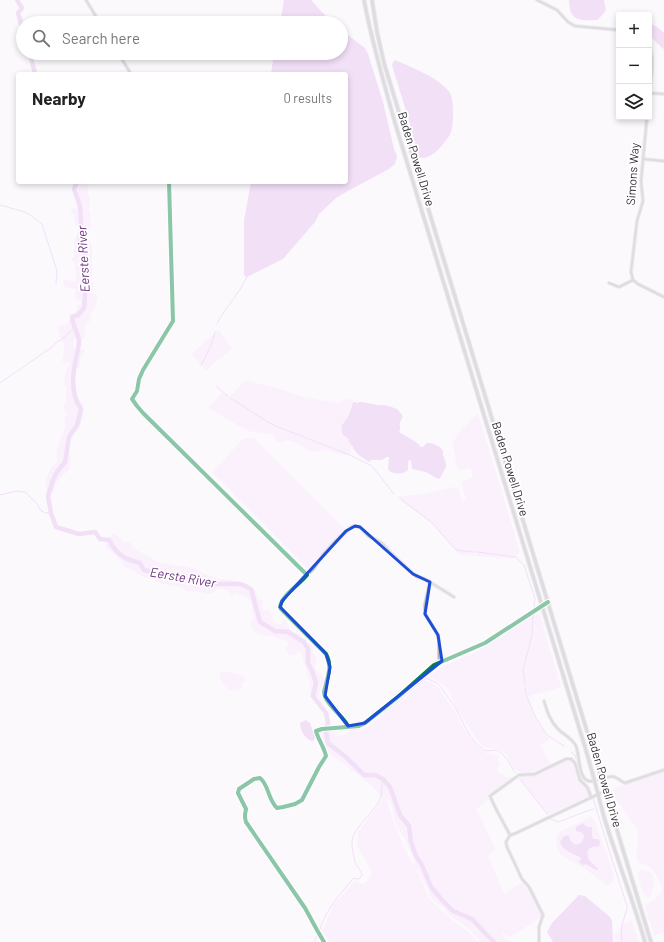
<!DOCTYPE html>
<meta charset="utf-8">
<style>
:root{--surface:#fff;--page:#f2f2f2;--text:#222;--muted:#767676;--line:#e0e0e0}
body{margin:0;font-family:Barlow,sans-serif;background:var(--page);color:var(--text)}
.controls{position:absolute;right:12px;top:12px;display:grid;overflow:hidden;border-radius:4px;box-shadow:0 2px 6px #0003}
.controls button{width:36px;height:36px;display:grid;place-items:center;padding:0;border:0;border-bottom:1px solid var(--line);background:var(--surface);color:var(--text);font:20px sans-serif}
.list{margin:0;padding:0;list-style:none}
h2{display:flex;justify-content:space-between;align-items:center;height:52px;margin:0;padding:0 16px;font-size:17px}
h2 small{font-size:13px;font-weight:400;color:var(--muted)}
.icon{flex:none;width:22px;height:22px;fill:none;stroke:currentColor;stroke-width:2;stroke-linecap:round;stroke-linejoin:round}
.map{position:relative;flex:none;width:664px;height:942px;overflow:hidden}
.search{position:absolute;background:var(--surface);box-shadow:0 2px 6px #0003;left:16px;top:16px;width:332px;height:44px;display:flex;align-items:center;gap:10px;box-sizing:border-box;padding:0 14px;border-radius:22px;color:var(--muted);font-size:15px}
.panel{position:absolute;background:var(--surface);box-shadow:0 2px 6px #0003;left:16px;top:72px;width:332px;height:112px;border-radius:4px}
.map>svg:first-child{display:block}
.green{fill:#f8e7fc;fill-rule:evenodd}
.water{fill:#e6c0f0}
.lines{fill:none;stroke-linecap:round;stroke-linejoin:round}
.stream{stroke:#e6c0f0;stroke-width:1}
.river{stroke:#e6c0f0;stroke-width:4.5}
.street-tunnel{stroke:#d4d1d5;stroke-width:2;stroke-dasharray:2 1;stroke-linecap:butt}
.street-casing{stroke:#d8d5d8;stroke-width:4}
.secondary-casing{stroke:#d8d5d8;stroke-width:5}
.street{stroke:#bbb9bc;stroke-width:2}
.secondary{stroke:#bbb9bc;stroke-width:3}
.cycleway-casing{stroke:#fff;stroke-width:6}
.cycleway{stroke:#00873e;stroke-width:4}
.marked{fill:none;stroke:#1d4ed8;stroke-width:3;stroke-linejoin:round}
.labels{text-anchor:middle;stroke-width:3.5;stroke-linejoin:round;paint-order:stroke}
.street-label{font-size:12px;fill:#342f35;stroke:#fff}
.water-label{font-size:13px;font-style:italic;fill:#703180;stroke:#fff}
</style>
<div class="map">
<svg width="664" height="942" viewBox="0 0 664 942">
<rect width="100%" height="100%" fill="#fcf9fd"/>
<g class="green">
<path d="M74 182H88C91 184 88 187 87 189L90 199 89 209 91 216 90 222 91 226 88 232 89 242 92 245V274L91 280 93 283 94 286 92 291 98 296 96 304 91 313 90 321 85 325V338L82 340C74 334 72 342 74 348L85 350V352L81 358 79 367 76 371 74 380 76 388 75 395 84 406 83 417 79 429 73 434 70 440 69 452 71 459 69 465 70 466 69 470C63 476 53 481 54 492L53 493 46 490C44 479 49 469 57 461 54 452 61 439 64 430 66 425 64 421 65 416H68L65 412V409L63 404 66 402C66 398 66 391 67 388L64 384 65 373 67 371 66 368 69 367 70 362 65 363 62 361C64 353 67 344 59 337L60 333 57 327 58 326C66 326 71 321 71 314L75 313 77 309V306L78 305 83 303C76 299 74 299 76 290L75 289 65 287 63 282 64 280 67 279C70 279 72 283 76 281 76 279 75 266 75 264 74 262 72 261 71 259L74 256 73 251C76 246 73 243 75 238 76 234 79 231 80 226L79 224 77 226 75 225V220L74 215 70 210 73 208 76 209 77 208C75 202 79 193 79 186L78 185 76 186H74Z"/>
<polygon points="217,331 219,331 232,349 206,370 191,354"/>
<polygon points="245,380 277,388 300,396 324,401 337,403 346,399 352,398 353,402 350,409 348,415 344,421 341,429 342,433 349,438 350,444 352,445 350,453 348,456 328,451 323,450 318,452 308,450 294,442 288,440 279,443 276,441 274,434 270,433 267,434 248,431 208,408 223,392 229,397 237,389"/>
<path d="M478 413 520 552 513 559 466 555 459 554 432 523 399 499 400 496H402L423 494 454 487 458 488 462 500 465 501 466 499 462 485V482L469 479 472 477C473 473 472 471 469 468L460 470 456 465 455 456 452 443 456 438 455 436Z"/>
<polygon points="244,438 254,438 346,530 320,556 313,567 310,568 307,568 212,472"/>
<path d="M113 533 116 534 124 542H129L138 551 149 556 158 562 177 566H183L193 568 204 574 219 579 233 580 247 584 256 591 258 599 263 601 262 608 265 610H267L271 613 274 623 278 624H282L283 620H286L290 630 296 633 305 640 307 643 312 645 313 653 317 658 315 668 319 673 325 679V682L322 686 318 697 310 698V685L307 672 303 660 302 652 300 651 296 654V655H291L286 652V649L288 644V642C281 639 278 640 272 635 262 638 249 633 251 622L253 620C253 617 252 614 252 611 252 609 252 606 252 604 251 598 242 595 236 593L232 596 226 590 218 588 212 593 205 594 197 591 192 592 187 591 179 586H171L166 584 165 585 153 579 143 577 128 568H125L122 561 116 556 108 549H106C106 544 109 536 113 533Z"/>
<path d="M535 613H536L540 615 561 687 527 697 534 716 549 739V740L540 745 551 764C541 769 523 779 514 768 510 764 509 757 504 753 496 745 489 752 482 745 475 738 470 729 464 720 461 715 457 710 454 705 452 699 451 693 447 688 442 683 435 680 428 677L443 666 478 651Z"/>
<path d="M223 671H226L230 673H237L241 676 245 677V681L241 684 242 687 241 689 239 690 229 691C225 685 220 683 219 675L221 672Z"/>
<path d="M425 680 436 685 454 710 467 733 478 747 486 753 492 754 494 755 499 756 498 760 500 764 497 769 499 774H503L505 777H512C506 783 496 793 488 794L490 799 476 809 496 850 488 855 504 894 522 882 542 913 540 918 510 937H509L504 933 500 932 509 942H480L475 935 469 929 449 915 444 908 432 899 429 894 428 887 425 885 419 871 416 868 430 900 454 921 471 934 477 942H330L322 931 334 904 355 881 361 884H364L367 881 371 876 370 868 357 846 358 832 383 798H380L378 792 376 790 355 772 351 771 347 766 342 763 329 753 322 741 320 735 319 733 323 730 335 729 336 730 334 733 337 736 340 734 342 736 349 732H356L363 730 389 710 402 701ZM386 798 389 800 392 808 397 828 405 838 408 847 414 858V865C401 847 393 819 386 798Z"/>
<polygon points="568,760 570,760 572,761 578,780 586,788 589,796 548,815 519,777 524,776 534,776"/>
<path d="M664 771V931L654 936 645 906 656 898 662 891C661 880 652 864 639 863 634 856 637 851 638 843 638 838 637 831 636 827L611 793 612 790 615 788Z"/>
<path d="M591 817 595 821 614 875C614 880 612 883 608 885H606L588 871 561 855 557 848 556 838 559 832 588 818ZM585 827C591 829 590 835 594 839L592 847 588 850C586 860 591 862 598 867L596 870 587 864H585L581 859V858L567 852 569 838 573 843 576 845 581 843 583 840 584 835 581 832Z"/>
<path d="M640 870C659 869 654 885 651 897H648L643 894 638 876V873Z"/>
<path d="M632 920 639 942H615V934C620 933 620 929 622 924L630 922Z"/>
</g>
<g class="water">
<polygon points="284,0 311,0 332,23 280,23"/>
<path d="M569 0H604L606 10 598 20C580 21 569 21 569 0Z"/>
<path d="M649 24C654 24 660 29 664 33V49L662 48 649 35V33L652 34 649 31Z"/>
<polygon points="341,30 365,48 368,54 383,102 394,149 397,156 395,164 389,169 348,191 336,198 319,214 315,222 283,259 247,277 244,275 244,221 251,182 346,182 346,74 271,74 274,53 341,53"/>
<path d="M395 60C411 67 440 78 450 93 454 100 454 124 451 132 450 135 448 138 446 140 440 149 431 159 419 158L411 127 394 72 392 64Z"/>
<path d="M353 402H355L357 403 360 402C365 402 372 404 378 405 382 405 387 405 391 407 393 407 395 409 397 409L403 416C402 419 400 421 400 423 399 427 402 427 399 432 408 438 413 438 421 447H423L427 443H431L440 447 443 451V455L446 463V467L440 478 438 479 426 472 412 469 411 460 408 461V470C403 475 393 474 388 470L389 457H387L382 460H371L370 461 371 463C364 458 355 455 352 445L350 444 348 438 343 435C339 424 345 423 349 414 350 410 352 406 353 402Z"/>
<path d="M306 720 310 723 315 737 314 740 312 741C305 739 300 730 300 723Z"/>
<path d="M583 823C586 827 587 828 592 827V836L594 839H598L600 842 599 846 592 847 588 850C586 860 591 862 598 868V870C594 870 591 866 588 866L587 864 583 865 579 862 581 859V858C572 853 564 852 560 842L564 836 569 835C569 840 572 842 576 845L581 843 583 840 584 835 581 832 576 831V827Z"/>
<polygon points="579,895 585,896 604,912 610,917 612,921 613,942 553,942 547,932 552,923"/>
</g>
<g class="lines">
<g class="stream">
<polyline points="0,205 25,212 33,217"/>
<polyline points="34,218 42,224 57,271 56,283"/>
<path d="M217 323C226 307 239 294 247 277"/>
<polyline points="201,366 211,345 215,332"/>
<polyline points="0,383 52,347 58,341 60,341 61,340 74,328"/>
<polyline points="216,386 223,392"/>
<polyline points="224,393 228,396"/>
<polyline points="230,398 273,425 350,455 372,466 394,494"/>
<polyline points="0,495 17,491 25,492 37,504 41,511 46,513 51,513"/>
<polyline points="398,497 432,523 456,550 474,552"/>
<polyline points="477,552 516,557 524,565 535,599 534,607"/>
<polyline points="525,684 523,670 532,635 533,614"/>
<polyline points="525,688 526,694 535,716 547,735 564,746"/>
<path d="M329 729 351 730 359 729 365 726 381 714 401 700 405 695 426 678 437 683 440 686C446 694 451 701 456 709 463 722 471 742 484 750 488 752 492 750 496 750 503 751 512 767 515 773"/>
<polyline points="571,752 575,755 576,759"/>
<polyline points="577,762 581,779 589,787 592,794"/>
<polyline points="519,778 548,815"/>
<polyline points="593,798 609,850 627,906 627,909 621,928 622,942"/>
<polyline points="551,819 558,822 561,821 584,812 594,809"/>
<path d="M319 932C325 910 340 894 354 878L359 879 362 875C361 870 357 867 355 862 354 857 352 849 352 843 351 831 372 813 378 803 384 793 380 788 383 779"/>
<polyline points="314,942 318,934"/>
</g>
<g class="river">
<polyline points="17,0 22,8 18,13 23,30"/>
<polyline points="30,53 35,74"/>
<path d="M77 182 74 189 80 206 81 222 80 239 84 250 85 294 84 308 78 315 72 317C73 327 78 333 79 341 79 347 77 353 76 359 72 376 71 395 81 409L77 425 69 437 65 462 57 472 53 480 48 496 51 513 56 527 79 534 95 532 100 539 109 540C117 555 124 559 140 563L144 570 206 584H241L251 589 260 622 275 631 288 632 304 642 308 649V663L312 671 316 683 313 696 326 713 328 722 326 732 328 743 347 758 364 775H375L383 779 390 787 400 815 409 826 411 842 416 856 422 865 431 887 442 900 453 911 472 919 487 935 494 942"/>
</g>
<polyline class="street-tunnel" points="594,781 605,778"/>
<defs>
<g id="street">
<polyline points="86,0 100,23"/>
<polyline points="537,0 557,10 568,22 575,26 619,30"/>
<path d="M649 44C655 59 651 78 649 94"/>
<polyline points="118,53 131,74"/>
<polyline points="649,93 664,94"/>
<polyline points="643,159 664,161"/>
<path d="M169 182 173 321 143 370 139 379 137 391 132 399 137 406 143 413 307 575C300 584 281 596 280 607L281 609 326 654C333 667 327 678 324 692 325 704 342 715 348 726"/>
<polyline points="633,280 631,272 637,221 643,201 641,181 647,117"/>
<polyline points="633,280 638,284 664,297"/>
<polyline points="609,283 619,287 633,280"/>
<polyline points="307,575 314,568 324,553 335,541 351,527 355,526 360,527 369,536 382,543 393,555 416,576 425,579 430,582"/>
<polyline points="442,661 439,658 439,640 438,635 431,623 425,614 425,605 430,582 454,597"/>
<path d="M544 701C547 711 550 721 558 729 563 734 573 739 576 746 580 755 578 784 592 781"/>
<path d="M605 778C617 774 616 779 625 783L664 770"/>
<path d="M510 835 496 809 490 796 519 775C524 774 530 775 535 774L566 759H571L575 763 580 780 587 787 591 797"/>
<path d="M324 942 317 930 305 908 246 822C244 816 245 815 246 809L238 793 239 789 254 779 260 778C269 785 268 800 277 808L283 807 295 804 302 800 319 767 326 756C324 747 318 739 316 731L322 729 359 726 365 723 398 697 434 665 485 643 548 602"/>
<polyline points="539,942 539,927 543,915 529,887 522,879 507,847 506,842 510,835 514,834 605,791"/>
</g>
<g id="secondary">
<path d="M364 0C372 43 384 84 396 126L585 747C592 770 598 794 604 817 617 859 633 900 645 942"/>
<polyline points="372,0 377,32 384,63 651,942"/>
</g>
</defs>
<use href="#street" class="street-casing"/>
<use href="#secondary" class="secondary-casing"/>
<use href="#street" class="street"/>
<use href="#secondary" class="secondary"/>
<defs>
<g id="cycleway">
<path d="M169 182 173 321 143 370 139 379 137 391 132 399 137 406 143 413 307 575C300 584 281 596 280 607L281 609 326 654C333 667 327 678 324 692 325 704 342 715 348 726"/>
<path d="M324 942 317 930 305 908 246 822C244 816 245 815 246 809L238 793 239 789 254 779 260 778C269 785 268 800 277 808L283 807 295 804 302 800 319 767 326 756C324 747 318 739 316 731L322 729 359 726 365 723 398 697 434 665 485 643 548 602"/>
</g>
</defs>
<use href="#cycleway" class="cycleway-casing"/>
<use href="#cycleway" class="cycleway"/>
</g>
<path d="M0 0H664V942H0ZM355 526 360 527 413 574 430 582 425 614 438 635 442 661 365 723 348 726 325 696 330 667 326 654 280 607 282 601 346 531Z" fill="#fcf9fd" fill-opacity=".55" fill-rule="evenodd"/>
<path class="marked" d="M355 526 360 527 413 574 430 582 425 614 438 635 442 661 365 723 348 726 325 696 330 667 326 654 280 607 282 601 346 531Z"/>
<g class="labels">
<g class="street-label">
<text transform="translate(416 159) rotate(73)" y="4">Baden Powell Drive</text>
<text transform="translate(633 174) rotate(-86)" y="4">Simons Way</text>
<text transform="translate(510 469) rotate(73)" y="4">Baden Powell Drive</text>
<text transform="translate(604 780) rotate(74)" y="4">Baden Powell Drive</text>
</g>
<g class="water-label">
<text transform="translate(83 259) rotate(-93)" y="5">Eerste River</text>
<text transform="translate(183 577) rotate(10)" y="5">Eerste River</text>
</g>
</g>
</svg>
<div class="controls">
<button>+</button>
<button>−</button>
<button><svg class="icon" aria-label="layers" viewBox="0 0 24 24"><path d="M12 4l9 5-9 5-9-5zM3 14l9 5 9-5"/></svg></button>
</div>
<div class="search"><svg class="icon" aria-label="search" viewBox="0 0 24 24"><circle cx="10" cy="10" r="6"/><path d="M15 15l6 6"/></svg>Search here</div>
<section class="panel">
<h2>Nearby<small>0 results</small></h2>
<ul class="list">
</ul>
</section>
</div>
